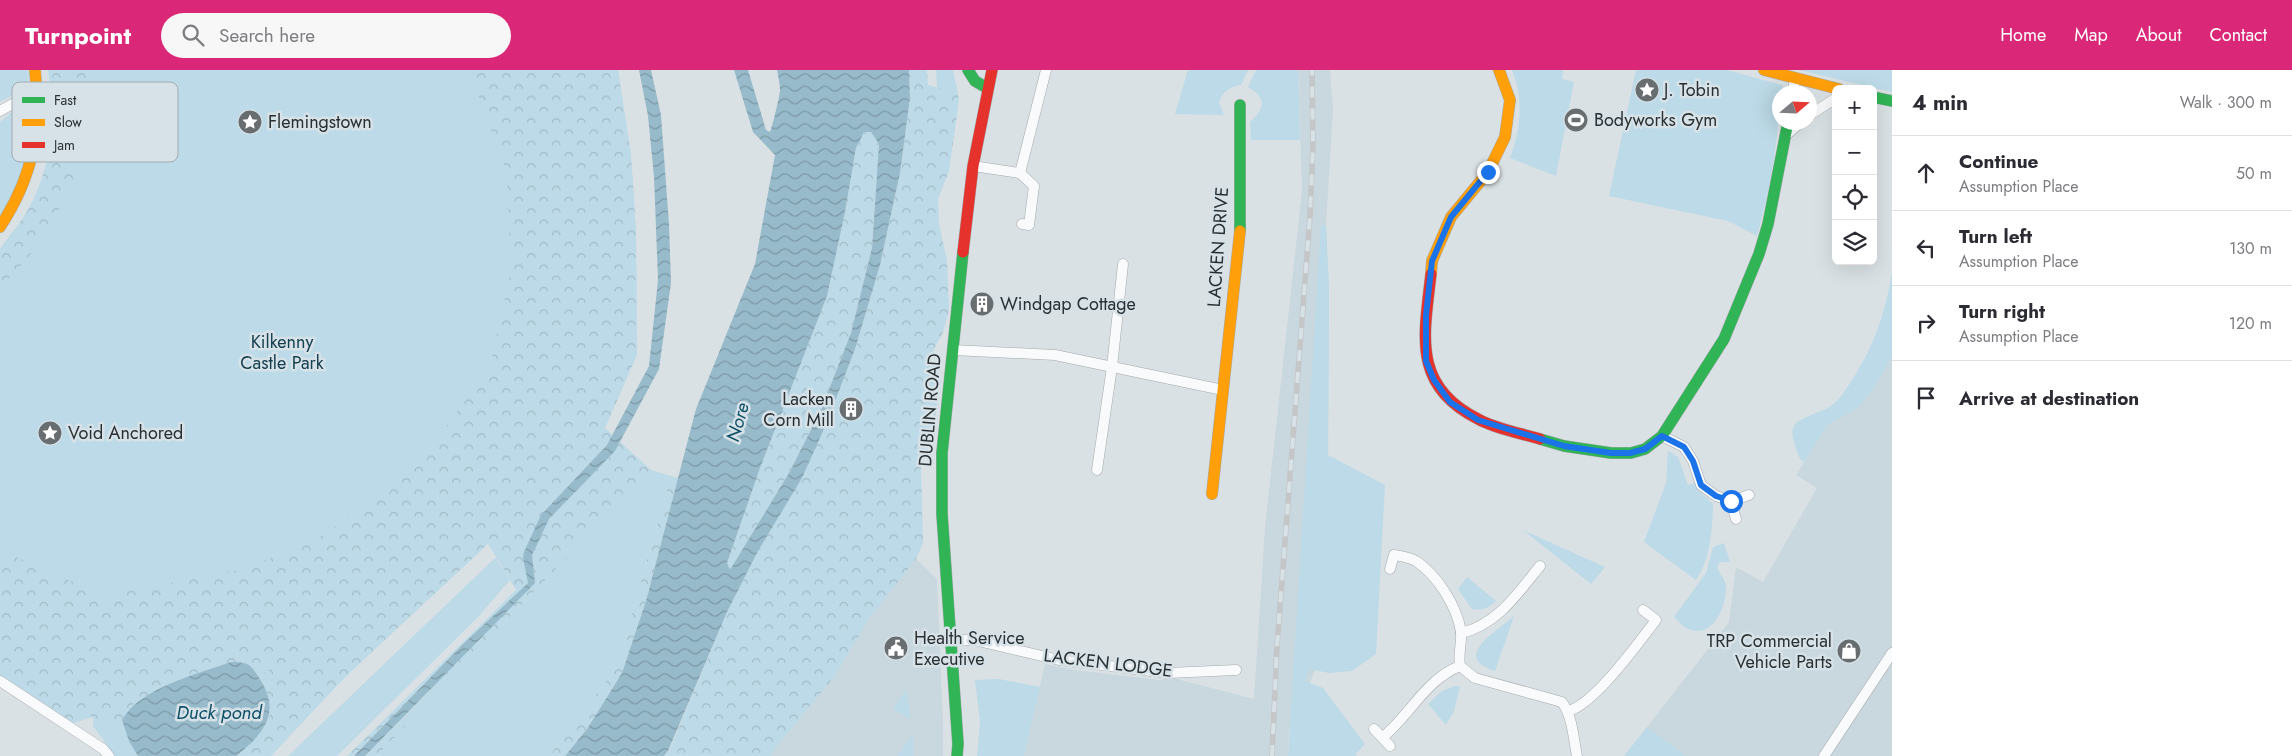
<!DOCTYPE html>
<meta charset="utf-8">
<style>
:root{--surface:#fff;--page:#f7f7f7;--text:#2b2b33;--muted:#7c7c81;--line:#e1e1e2;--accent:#db2777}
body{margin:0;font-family:Jost,sans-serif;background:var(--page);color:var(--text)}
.controls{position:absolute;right:15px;top:15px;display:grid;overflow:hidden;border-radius:8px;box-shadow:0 5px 20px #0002}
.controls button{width:45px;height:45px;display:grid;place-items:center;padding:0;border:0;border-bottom:1px solid var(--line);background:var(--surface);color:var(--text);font:25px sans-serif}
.compass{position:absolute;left:1772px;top:15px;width:45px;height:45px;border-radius:50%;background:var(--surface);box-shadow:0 5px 20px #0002;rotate:71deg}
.stop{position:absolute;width:15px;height:15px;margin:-11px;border:4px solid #1a73e8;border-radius:50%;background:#fff}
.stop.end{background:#1a73e8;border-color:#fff;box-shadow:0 1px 5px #0008}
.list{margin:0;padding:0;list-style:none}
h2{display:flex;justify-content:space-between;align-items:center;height:65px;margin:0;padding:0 20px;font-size:21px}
h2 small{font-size:16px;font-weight:400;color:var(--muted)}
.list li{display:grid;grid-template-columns:32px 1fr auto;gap:15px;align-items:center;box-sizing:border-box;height:75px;padding:0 20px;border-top:1px solid var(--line)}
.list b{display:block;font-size:19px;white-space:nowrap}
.list p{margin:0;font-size:16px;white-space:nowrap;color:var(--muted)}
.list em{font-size:16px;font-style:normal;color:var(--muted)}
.icon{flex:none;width:28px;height:28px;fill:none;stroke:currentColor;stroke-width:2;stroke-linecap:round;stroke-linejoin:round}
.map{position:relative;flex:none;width:1892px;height:686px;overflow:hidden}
header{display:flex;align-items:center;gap:30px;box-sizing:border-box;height:70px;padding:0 25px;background:var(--accent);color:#fff}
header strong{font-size:24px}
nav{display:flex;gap:28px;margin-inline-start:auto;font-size:18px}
.search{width:350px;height:45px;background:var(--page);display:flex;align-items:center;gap:12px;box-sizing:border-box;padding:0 18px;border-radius:28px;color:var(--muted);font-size:19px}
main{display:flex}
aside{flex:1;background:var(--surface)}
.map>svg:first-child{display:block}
.built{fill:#c9d7de}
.green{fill:#bcdae7}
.forest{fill:url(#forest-crowns)}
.water{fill:url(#water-waves);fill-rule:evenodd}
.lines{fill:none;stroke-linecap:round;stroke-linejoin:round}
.street-casing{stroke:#a3a8ab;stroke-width:11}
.fast-casing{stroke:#a3a8ab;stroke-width:12}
.slow-casing{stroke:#a3a8ab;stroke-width:12}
.jam-casing{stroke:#a3a8ab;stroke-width:12}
.street{stroke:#f9fafb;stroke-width:10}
.fast{stroke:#30b455;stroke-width:11}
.slow{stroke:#ff9f0a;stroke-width:11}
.jam{stroke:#e5322d;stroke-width:11}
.rail-casing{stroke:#c4c6c7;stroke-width:5.5}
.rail{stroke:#d6e2e8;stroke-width:4;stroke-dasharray:11;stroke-linecap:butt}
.route{stroke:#1a73e8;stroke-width:6}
.labels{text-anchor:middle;stroke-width:5;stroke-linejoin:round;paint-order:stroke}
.poi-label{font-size:18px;fill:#2a2f31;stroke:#d6e2e8;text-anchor:start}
.street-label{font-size:18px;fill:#2a2f31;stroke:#d6e2e8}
.park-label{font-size:18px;fill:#164050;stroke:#d6e2e8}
.water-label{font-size:19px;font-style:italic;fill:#105067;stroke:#d6e2e8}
.key{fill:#d6e2e8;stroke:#a2acb1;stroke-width:1}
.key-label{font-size:14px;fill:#2a2f31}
</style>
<header>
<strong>Turnpoint</strong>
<div class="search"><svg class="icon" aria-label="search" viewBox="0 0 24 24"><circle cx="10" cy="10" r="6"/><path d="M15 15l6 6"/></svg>Search here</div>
<nav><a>Home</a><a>Map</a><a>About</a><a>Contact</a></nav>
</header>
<main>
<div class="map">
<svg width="1892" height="686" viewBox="0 0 1892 686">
<defs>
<pattern id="forest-crowns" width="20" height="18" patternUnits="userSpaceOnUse" patternTransform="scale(1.25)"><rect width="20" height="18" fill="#bcdae7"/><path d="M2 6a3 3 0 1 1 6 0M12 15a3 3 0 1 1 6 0" fill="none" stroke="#a2bbc7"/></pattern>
<pattern id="water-waves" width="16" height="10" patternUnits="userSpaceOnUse" patternTransform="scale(1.25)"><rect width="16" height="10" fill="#98bbcb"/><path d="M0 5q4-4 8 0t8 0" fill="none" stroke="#7c98a5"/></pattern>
</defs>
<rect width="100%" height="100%" fill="#dae1e4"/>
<g class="built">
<polygon points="1298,0 1330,0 1333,39 1326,155 1329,220 1328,386 1317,596 1289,659 1288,686 1024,686 1045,594 1075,600 1160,610 1169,607 1254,629 1265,457 1302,121"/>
<polygon points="1892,286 1892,686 1686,686 1647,657 1729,552 1736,497 1763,512 1817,418 1796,405 1828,355 1859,337 1875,316"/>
<polygon points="916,489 937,509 943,651 943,686 772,686 773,681 835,606 869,549"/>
</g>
<g class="green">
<path d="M0 0H28C33 18 13 25 0 32Z"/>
<path d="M48 0H618L631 85 636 162 637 285 548 417 344 608 271 686H115L93 656V647L70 654 0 606V179C47 125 59 69 48 0Z"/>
<polygon points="936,0 953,0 958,23 937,19"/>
<path d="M1188 0H1248L1241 15C1230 17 1223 21 1219 32L1224 45 1175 44Z"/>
<path d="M1256 0H1298L1300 70H1251L1250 52C1265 38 1267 28 1248 17Z"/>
<path d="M1512 0H1563L1562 9 1574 12 1556 106 1510 88C1521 58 1524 30 1512 0Z"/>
<path d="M1636 0H1727L1782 15 1784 22H1780C1779 70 1770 120 1757 166L1728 151 1609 126Z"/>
<polygon points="1799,0 1892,0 1892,22"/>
<path d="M20 39 32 46C32 84 18 114 0 147V52L13 41Z"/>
<polygon points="1321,155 1326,155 1329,220 1328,385 1385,415 1376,584 1352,601 1329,603 1309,599 1305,611 1323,618 1365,674 1355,685 1357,686 1288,686"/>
<path d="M1892 202V286L1875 316 1859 337 1828 355 1804 392 1800 389C1797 380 1789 365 1794 356 1798 348 1822 342 1831 336 1839 330 1845 321 1850 313 1873 279 1886 242 1892 202Z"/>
<path d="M1668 381 1678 387 1688 415 1694 413 1699 421 1713 434C1712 460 1711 488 1696 510L1644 472 1666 413Z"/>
<polygon points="651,400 671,406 634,536 620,593 549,686 376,686"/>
<polygon points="1523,460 1605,497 1591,514"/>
<path d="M1724 473 1730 492H1720L1717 497C1720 505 1726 510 1726 518 1726 539 1711 571 1686 558 1682 555 1677 550 1674 547L1706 503 1713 477Z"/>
<polygon points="495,488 510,510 478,547 337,686 288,686"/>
<path d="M1467 507 1496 531C1488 538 1483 541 1472 539L1458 519Z"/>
<path d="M1514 546 1495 601C1451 587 1496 562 1514 546Z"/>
<polygon points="999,609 1040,617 1024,686 977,686 980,652 975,610"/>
<polygon points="1455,616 1460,616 1454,641 1446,655 1428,634 1442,621"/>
<polygon points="906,620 911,650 893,638"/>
<polygon points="1647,657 1686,686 1624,686"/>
<polygon points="913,664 913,686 897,686"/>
</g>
<g class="forest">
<path d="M48 0H87L76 106 43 170 0 219C0 207 0 193 0 181 1 175 21 152 26 144 53 95 56 54 48 0Z"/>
<path d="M469 0H618L631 85 636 162 637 285 605 358 651 400 376 686H365L422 629 518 523 463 574 354 686H347L516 520 488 474 344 608 271 686H236C249 676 273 653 271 636 270 626 264 616 259 607L271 599 270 597 258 605C255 600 251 594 245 592 224 587 147 623 130 637 126 640 124 645 122 650L110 654 91 646 70 654 0 606V480L104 526 247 498 326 464 436 371 490 296 511 201 507 112 504 95Z"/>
<polygon points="909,0 927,0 928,15 958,23 959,30 949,101 938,129 939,154 947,190 949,241 943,262 931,285 938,331 931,371 921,396 923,473 916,489 869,549 835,606 773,681 772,686 664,686 669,681 727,542 758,481 827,352 855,279 880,195 900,103 910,28"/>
<polygon points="863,62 871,62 879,74 872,178 851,263 821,340 789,403 730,501 727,493 760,398 827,226 845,142 856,78"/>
<polygon points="671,406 678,408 646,531 622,603 587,659 565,686 549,686 620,593 634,536"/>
</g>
<g class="water">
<polygon points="639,0 651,0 661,45 669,154 671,213 659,299 615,381 549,449 532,485 535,513 365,686 354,686 463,574 528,513 523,488 524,482 541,445 607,375 649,296 658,210 654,107 648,46"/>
<path d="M734 0H748L766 60 770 62C772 58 780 25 780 20 780 13 778 7 777 0H909L910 28 900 103 880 195 855 279 827 352 802 408 758 481 727 542 668 681 664 686H565L587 659 622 603 646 531 696 339 755 194 775 85 753 62ZM864 62H871L879 74 872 178 851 263 821 340 789 403 730 500 727 493 760 398 827 226 845 142 856 78Z"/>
<path d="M231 592C250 592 251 595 261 611 281 643 263 665 236 686H138L129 671 122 650C140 618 197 604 231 592Z"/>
</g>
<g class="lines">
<defs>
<g id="street">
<polyline points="1793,22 1795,8"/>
<polyline points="0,41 16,32 38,25"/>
<polyline points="1810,45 1836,28"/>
<polyline points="1785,66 1801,52"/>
<polyline points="973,96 1020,103 1046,0"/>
<polyline points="1020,103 1034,116 1029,155 1022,154"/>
<polyline points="953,280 1055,285 1223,320"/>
<polyline points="1662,366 1684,377 1693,391 1701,415 1716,426 1731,431 1749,425"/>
<polyline points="1097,400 1112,297 1123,194"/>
<polyline points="1731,431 1736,449"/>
<path d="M1390 499 1394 485C1402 486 1409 487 1416 491 1437 505 1457 536 1461 562 1462 573 1458 582 1460 596L1475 608 1562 632C1573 648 1573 667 1577 686"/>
<path d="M1461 563C1497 555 1518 523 1540 496"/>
<polyline points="952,570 974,570 1059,590 1168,603 1236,600"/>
<polyline points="0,611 103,679 109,686"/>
<path d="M1568 641C1594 635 1639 572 1656 550L1643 540"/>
<polyline points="1374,659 1390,676"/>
<path d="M1383 667C1410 645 1426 609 1460 596"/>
<polyline points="1824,686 1892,583"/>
</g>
<g id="fast">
<polyline points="968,0 975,11 987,18"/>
<polyline points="1873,27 1892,31"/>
<polyline points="1240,161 1240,35"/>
<polyline points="1540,369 1564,376 1611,383 1631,383 1645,379 1662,366 1724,269 1759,184 1768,154 1788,52"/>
<polyline points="957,686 958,674 942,444 942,383 963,182"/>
</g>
<g id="slow">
<polyline points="1764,0 1839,19"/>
<path d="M0 157C34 105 41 61 35 0"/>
<polyline points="1431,204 1432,191 1451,147 1488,102 1505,67 1510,30 1499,0"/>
<polyline points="1212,424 1240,161"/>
</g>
<g id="jam">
<polyline points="963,182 973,96 992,0"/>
<path d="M1431 204C1424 266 1412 316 1478 349 1496 359 1520 363 1540 369"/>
</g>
</defs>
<use href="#street" class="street-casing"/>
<use href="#fast" class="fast-casing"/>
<use href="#slow" class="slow-casing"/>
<use href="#jam" class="jam-casing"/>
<use href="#street" class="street"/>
<use href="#fast" class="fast"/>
<use href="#slow" class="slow"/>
<use href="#jam" class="jam"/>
<defs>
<polyline id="rail" points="1272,686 1277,576 1310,146 1313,76 1312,0"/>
</defs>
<use href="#rail" class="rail-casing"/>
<use href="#rail" class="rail"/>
</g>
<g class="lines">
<polyline class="route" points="1488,102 1451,147 1432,191 1426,245 1426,291 1434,310 1450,332 1478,350 1564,376 1611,383 1630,383 1645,379 1662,366 1684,377 1693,391 1701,415 1716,426 1731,431"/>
</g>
<defs>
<symbol id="sight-disc" viewBox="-11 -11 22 22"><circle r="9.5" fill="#686d70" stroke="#d6e2e8"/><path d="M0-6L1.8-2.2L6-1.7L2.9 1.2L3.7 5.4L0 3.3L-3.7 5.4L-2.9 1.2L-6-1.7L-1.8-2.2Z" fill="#fff"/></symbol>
<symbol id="stadium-disc" viewBox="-11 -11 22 22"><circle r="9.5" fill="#686d70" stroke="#d6e2e8"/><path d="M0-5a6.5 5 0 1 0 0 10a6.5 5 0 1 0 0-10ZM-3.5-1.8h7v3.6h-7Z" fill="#fff"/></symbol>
<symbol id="building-disc" viewBox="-11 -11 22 22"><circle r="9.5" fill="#686d70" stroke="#d6e2e8"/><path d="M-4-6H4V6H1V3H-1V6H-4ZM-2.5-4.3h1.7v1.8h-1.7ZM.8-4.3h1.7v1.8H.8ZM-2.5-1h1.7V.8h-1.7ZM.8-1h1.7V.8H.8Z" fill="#fff"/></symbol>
<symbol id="civic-disc" viewBox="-11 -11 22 22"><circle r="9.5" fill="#686d70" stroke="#d6e2e8"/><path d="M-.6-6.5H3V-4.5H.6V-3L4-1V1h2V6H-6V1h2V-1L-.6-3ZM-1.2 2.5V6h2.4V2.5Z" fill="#fff"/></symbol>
<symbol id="shop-disc" viewBox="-11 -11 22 22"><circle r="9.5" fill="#686d70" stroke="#d6e2e8"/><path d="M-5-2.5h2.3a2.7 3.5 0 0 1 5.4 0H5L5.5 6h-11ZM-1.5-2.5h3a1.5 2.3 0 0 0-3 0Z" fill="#fff"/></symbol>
</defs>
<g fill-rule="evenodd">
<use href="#sight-disc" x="1633" y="6" width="28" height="28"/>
<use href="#stadium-disc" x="1562" y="36" width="28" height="28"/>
<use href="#sight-disc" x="236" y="38" width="28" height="28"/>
<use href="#building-disc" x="968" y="220" width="28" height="28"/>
<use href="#building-disc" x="837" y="325" width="28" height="28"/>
<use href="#sight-disc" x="36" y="349" width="28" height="28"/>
<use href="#civic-disc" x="882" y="564" width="28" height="28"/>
<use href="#shop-disc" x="1835" y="567" width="28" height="28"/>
</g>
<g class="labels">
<g class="poi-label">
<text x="1664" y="26">J. Tobin</text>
<text x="1594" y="56">Bodyworks Gym</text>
<text x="268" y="58">Flemingstown</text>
<text x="1000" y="240">Windgap Cottage</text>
<text x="834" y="335" text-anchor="end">Lacken<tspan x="834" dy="21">Corn Mill</tspan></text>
<text x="68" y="369">Void Anchored</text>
<text x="914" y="574">Health Service<tspan x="914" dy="21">Executive</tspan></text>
<text x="1832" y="577" text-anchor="end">TRP Commercial<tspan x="1832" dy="21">Vehicle Parts</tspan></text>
</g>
<g class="street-label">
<text transform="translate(1218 177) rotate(-86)" y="6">LACKEN DRIVE</text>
<text transform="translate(930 340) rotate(-85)" y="6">DUBLIN ROAD</text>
<text transform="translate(1108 593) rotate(7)" y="6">LACKEN LODGE</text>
</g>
<g class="park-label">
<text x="282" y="278">Kilkenny<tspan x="282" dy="21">Castle Park</tspan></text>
</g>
<g class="water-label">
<text transform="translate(737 352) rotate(-74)" y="7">Nore</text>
<text x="219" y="649">Duck pond</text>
</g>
</g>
<rect x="12" y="12" width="166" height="80" rx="8" class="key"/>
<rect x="22" y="27" width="23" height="6" fill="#30b455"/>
<rect x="22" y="49" width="23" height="7" fill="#ff9f0a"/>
<rect x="22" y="72" width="23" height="6" fill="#e5322d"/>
<g class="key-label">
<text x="54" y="35">Fast</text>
<text x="54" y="57">Slow</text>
<text x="54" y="80">Jam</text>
</g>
</svg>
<div class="controls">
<button>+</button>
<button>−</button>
<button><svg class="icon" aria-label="locate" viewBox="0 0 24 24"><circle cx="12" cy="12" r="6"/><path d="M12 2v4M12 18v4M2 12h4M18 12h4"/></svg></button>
<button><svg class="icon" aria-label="layers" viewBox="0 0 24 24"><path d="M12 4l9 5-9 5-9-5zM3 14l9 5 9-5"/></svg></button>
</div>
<svg class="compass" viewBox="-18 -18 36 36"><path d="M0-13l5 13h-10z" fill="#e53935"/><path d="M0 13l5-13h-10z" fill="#7c7c81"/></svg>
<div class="stop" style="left:1731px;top:431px"></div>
<div class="stop end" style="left:1488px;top:102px"></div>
</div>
<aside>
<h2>4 min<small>Walk · 300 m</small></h2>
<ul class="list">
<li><svg class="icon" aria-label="ahead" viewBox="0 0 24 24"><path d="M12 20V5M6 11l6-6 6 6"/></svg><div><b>Continue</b><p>Assumption Place</p></div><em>50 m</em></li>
<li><svg class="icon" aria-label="left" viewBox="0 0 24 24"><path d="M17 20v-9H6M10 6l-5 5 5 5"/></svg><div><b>Turn left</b><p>Assumption Place</p></div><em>130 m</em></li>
<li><svg class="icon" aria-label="right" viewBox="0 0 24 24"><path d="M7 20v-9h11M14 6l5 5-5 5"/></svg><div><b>Turn right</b><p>Assumption Place</p></div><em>120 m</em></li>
<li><svg class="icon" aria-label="arrive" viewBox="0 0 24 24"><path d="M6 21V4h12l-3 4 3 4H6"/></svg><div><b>Arrive at destination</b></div></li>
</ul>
</aside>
</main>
